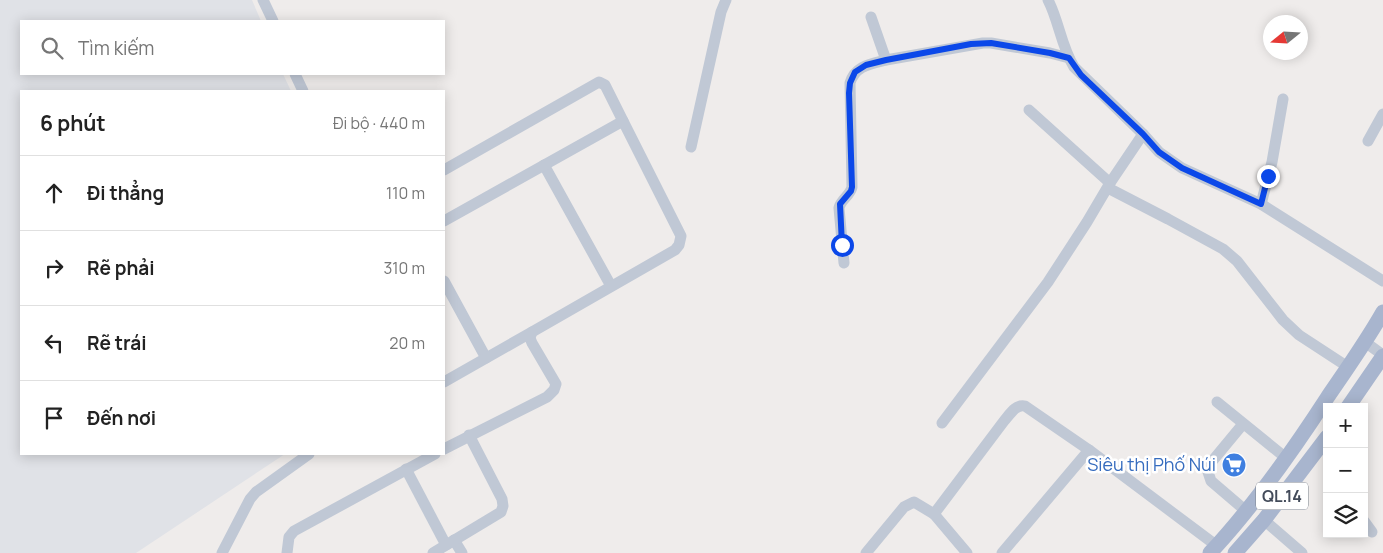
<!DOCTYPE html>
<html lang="vi">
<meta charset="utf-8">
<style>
:root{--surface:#fff;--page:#f6f6f6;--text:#222;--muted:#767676;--line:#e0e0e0}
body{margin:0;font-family:Manrope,sans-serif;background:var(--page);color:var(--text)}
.controls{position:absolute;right:15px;bottom:15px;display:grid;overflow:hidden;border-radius:0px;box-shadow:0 2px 12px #0003}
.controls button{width:45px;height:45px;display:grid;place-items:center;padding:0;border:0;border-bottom:1px solid var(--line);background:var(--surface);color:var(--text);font:25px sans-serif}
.compass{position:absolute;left:1263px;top:15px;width:45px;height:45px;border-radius:50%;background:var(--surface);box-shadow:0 2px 12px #0003;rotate:252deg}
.stop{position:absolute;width:15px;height:15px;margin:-11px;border:4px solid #0b48e9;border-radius:50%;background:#fff}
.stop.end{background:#0b48e9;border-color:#fff;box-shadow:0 1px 5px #0008}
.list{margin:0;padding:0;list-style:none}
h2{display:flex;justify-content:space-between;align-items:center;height:65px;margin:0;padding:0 20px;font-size:21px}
h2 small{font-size:16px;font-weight:400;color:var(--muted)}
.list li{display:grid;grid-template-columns:32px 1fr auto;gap:15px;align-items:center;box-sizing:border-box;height:75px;padding:0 20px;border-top:1px solid var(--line)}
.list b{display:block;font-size:19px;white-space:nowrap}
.list em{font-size:16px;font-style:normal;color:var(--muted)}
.icon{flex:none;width:28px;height:28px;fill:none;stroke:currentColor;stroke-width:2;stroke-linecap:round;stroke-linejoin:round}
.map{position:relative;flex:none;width:1383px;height:553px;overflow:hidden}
.search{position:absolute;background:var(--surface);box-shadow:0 2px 12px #0003;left:20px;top:20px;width:425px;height:55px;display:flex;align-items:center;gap:12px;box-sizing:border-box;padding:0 18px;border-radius:0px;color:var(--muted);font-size:19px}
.panel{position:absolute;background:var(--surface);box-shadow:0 2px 12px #0003;left:20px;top:90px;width:425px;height:365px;border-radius:0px}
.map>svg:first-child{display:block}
.airport{fill:#e0e2e7}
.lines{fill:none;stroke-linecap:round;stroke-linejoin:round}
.minor{stroke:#c0c8d5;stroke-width:11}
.major{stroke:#a8b5ce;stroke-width:15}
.route{stroke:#0b48e9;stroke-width:6}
.labels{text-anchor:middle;stroke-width:5;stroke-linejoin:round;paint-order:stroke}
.shield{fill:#fff;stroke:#7b818c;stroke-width:1}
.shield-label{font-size:16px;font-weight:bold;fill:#434b5a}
.shop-label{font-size:18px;fill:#366cbe;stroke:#fff;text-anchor:end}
</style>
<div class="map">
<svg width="1383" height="553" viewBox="0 0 1383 553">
<rect width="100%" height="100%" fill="#efeceb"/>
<polygon class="airport" points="0,0 252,0 261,21 21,21 21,74 283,74 291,91 21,91 21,454 285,454 136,553 0,553"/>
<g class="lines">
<g class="minor">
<polyline points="263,0 273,21"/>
<path d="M1048 0C1059 21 1061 46 1074 67L1143 134 1159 152 1169 159 1182 168 1261 204 1383 281"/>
<polyline points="871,17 886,60 983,43 991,43 1050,53 1069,58"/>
<polyline points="295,74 303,91"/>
<polyline points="1029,110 1110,183"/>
<polyline points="1368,141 1383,114"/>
<polyline points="691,147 721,12 726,0"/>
<polyline points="544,165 611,286"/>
<polyline points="444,170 599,82 605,85 623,121"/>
<polyline points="1108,188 1168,219 1223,249 1237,261 1283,320 1299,335 1348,367"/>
<polyline points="1261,204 1272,162 1283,99"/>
<polyline points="444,221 623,121 681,236 679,245 675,250 532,332 530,338 532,343 556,384 554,390 547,397 444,449"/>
<path d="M844 263 839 208C841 199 850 196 852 187L850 83C855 66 870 64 886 60"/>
<polyline points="444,281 486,358"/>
<polyline points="1365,342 1383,355"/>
<polyline points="444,382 532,332"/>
<polyline points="1217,402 1286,458"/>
<polyline points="942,423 1048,282 1087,222 1110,183 1143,134"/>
<polyline points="1243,424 1209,465 1208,472 1211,481 1246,511"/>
<polyline points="406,469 446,545"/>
<path d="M934 514 1004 421C1010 414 1016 404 1025 406L1089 450 1217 546"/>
<polyline points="1264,520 1302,553"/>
<polyline points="1364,521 1372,532"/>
<polyline points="454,540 462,553"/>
<polyline points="222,553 250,499 256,492 309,454"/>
<polyline points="287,553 289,537 294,531 435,454"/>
<polyline points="433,553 501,512 503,506 502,499 469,435"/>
<polyline points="866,553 904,507 914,502 934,514 967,553"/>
<polyline points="1002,553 1089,450"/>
</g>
<g class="major">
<polyline points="1348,407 1383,356"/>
<path d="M1210 553C1254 506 1292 452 1327 398 1346 370 1366 342 1383 312"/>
<polyline points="1235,553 1264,520 1327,437"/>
</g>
</g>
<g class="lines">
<polyline class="route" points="842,245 840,204 851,191 852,187 849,93 850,83 855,72 866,65 886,60 971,44 991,43 1050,53 1069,58 1081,75 1143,134 1159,152 1182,168 1261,204 1268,176"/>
</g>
<defs>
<symbol id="supermarket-disc" viewBox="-11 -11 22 22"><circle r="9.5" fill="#3f7fe0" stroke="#fff"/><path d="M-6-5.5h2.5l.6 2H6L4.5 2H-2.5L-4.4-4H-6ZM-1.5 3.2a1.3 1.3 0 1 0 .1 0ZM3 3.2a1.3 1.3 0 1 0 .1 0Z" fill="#fff"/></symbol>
</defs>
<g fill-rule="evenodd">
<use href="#supermarket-disc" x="1220" y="451" width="28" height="28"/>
</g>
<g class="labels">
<rect class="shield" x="1256" y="482.5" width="52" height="27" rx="4"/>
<g class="shield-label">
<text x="1282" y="502">QL.14</text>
</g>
<g class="shop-label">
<text x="1216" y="471">Siêu thị Phố Núi</text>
</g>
</g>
</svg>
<div class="controls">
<button>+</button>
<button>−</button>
<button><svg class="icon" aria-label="layers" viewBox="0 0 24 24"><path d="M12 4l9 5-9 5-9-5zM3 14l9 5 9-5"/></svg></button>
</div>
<svg class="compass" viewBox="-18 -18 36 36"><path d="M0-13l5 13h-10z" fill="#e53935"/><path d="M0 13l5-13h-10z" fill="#767676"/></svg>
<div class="stop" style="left:842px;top:245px"></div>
<div class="stop end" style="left:1268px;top:176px"></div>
<div class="search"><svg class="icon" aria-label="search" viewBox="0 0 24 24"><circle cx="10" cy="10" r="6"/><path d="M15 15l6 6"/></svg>Tìm kiếm</div>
<section class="panel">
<h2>6 phút<small>Đi bộ · 440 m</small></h2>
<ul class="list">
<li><svg class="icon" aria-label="ahead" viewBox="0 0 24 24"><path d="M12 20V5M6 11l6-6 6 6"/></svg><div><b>Đi thẳng</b></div><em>110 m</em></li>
<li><svg class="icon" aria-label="right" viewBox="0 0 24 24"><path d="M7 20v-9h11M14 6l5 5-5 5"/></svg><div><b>Rẽ phải</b></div><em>310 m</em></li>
<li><svg class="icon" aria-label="left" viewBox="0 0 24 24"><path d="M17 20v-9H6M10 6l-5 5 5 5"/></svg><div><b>Rẽ trái</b></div><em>20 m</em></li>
<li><svg class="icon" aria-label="arrive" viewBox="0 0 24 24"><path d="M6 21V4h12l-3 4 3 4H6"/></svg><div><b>Đến nơi</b></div></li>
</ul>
</section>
</div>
